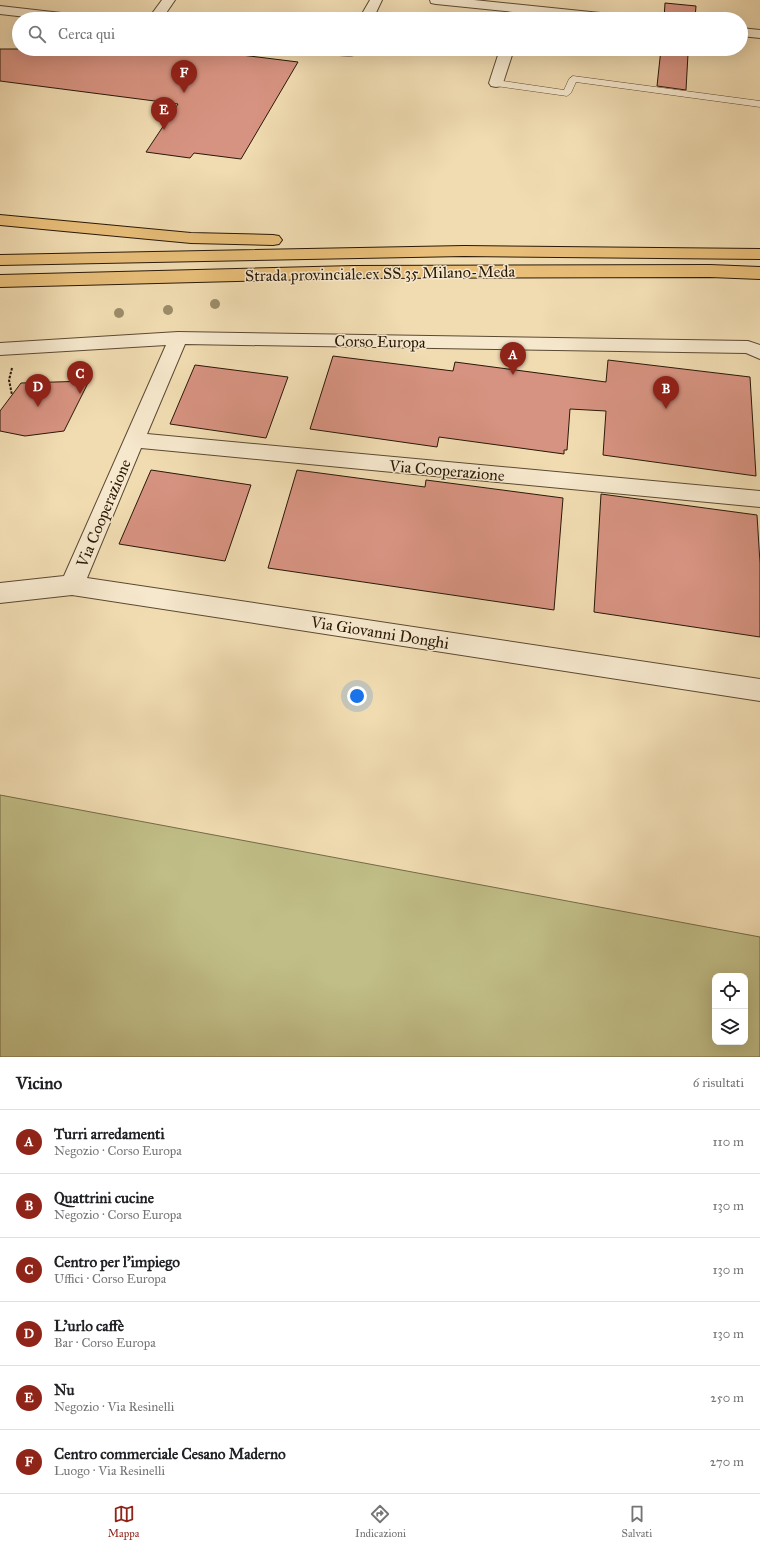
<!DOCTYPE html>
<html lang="it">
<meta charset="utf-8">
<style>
:root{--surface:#fff;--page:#f2f2f2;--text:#202124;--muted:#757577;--line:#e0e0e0;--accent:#8f2418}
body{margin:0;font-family:"IM FELL Great Primer",serif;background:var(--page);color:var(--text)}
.controls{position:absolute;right:12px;bottom:12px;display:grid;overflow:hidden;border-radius:8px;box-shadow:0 4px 16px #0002}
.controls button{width:36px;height:36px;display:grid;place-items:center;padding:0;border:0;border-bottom:1px solid var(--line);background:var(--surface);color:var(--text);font:20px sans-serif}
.you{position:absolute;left:357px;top:696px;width:14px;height:14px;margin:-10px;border:3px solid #fff;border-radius:50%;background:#1a73e8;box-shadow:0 0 0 6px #1a73e833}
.badge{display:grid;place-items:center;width:26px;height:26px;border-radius:50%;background:var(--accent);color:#fff;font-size:13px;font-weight:700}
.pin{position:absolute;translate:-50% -33px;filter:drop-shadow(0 1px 2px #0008)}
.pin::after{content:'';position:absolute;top:21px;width:14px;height:12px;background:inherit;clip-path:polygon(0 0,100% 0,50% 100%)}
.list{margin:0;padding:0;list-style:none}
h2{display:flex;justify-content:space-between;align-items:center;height:52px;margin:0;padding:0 16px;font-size:17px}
h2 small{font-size:13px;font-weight:400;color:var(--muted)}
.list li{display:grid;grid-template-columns:26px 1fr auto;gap:12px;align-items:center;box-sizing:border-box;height:64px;padding:0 16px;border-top:1px solid var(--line)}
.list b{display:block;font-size:15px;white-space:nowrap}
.list p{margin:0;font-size:13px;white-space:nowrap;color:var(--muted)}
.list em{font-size:13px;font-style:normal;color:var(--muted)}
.icon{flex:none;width:22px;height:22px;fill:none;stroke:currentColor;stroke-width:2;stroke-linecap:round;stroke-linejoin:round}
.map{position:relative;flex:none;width:760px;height:1057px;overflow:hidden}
.search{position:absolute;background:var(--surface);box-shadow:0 4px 16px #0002;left:12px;right:12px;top:12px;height:44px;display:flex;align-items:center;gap:10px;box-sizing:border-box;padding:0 14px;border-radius:22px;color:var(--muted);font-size:15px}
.sheet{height:436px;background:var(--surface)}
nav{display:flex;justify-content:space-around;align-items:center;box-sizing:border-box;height:56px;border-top:1px solid var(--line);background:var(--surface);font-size:11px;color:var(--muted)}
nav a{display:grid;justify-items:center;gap:2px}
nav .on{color:var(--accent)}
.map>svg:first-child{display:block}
.green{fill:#c1be87;stroke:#756b48;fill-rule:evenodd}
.building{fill:#d79381;stroke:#291808}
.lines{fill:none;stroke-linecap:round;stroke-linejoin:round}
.lane-casing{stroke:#5b4932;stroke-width:1}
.street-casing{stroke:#5b4932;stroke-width:2}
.highway-casing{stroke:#291808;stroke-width:2}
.path{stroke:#291808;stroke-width:2;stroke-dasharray:2.5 1.5;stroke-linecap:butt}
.lane{fill:#f6e8cd;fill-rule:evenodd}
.street{fill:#f6e8cd;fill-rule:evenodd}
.highway{fill:#e8be79;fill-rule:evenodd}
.tree{fill:#9c8c69}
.labels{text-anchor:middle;stroke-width:3;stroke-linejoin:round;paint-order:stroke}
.street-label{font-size:16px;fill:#291808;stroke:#f6e8cd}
</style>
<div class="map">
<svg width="760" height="1057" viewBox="0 0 760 1057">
<rect width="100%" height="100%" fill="#f1dcb2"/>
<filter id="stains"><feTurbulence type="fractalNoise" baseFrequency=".005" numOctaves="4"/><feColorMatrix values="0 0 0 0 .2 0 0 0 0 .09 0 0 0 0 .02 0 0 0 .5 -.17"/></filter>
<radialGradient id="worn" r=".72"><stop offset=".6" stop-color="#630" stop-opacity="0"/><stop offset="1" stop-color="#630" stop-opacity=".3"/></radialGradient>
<path class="green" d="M0 795 760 937V1057H0ZM715 976H745V1042H715Z"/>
<g class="building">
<polygon points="665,3 696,6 695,19 664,19"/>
<polygon points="0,49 219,49 217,52 298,62 241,159 194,153 190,158 146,152 178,104 0,81"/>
<polygon points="661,49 693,49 693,54 688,54 686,90 657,86"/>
<polygon points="333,356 453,371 455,362 606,382 608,360 750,377 756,476 603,455 606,411 570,409 567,450 564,450 564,454 439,437 437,447 310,429"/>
<polygon points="195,365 288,377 266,438 170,424"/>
<polygon points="89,381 64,431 25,436 0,431 0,411 21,383"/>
<polygon points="151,470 251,485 225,561 119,544"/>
<polygon points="297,470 425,487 426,480 563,498 554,610 268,568"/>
<polygon points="601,494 757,515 760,563 760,637 594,612"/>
</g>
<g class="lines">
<defs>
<polygon id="lane" points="573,76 760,101 760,107 576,82 571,93 567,96 496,86 492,83 496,80 564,90 569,79"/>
<g id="street">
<polygon points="162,0 175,0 162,19 148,19"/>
<polygon points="370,0 382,0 373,19 359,19"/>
<polygon points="430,0 474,0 620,15 625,16 627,19 582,19 436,4 431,3"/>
<polygon points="0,6 79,15 84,16 86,19 44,19 0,14"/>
<polygon points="741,28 760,30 760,38 741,36"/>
<path d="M319 49H357L354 55C344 57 331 54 321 52Z"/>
<polygon points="500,49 514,49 503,83 501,86 496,87 491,86 489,83"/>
<polygon points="178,332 748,341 760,345 760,359 746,353 185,344 147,434 760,491 760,507 141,448 87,578 760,679 760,701 72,595 0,603 0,583 64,576 166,345 0,355 0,343"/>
</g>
<g id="highway">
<polygon points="0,215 191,233 273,235 279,236 282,240 279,244 273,245 191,243 0,225"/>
<polygon points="464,246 760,249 760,259 464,256 0,265 0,255"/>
<polygon points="710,265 760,267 760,279 710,277 353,278 0,287 0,275 353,266"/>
</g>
</defs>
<use href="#lane" class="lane-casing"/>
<use href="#street" class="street-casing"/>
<use href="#highway" class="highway-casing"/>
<polyline class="path" points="12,368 9,380 12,395"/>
<use href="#lane" class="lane"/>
<use href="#street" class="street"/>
<use href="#highway" class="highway"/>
</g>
<g class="tree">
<circle cx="215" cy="304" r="5"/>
<circle cx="168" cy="310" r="5"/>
<circle cx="119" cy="313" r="5"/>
</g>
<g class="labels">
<g class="street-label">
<text transform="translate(380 273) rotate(-1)" y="6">Strada provinciale ex SS 35 Milano-Meda</text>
<text transform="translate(380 341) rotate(1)" y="6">Corso Europa</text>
<text transform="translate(447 470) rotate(5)" y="6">Via Cooperazione</text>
<text transform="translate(103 513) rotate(-67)" y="6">Via Cooperazione</text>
<text transform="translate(380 632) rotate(9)" y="6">Via Giovanni Donghi</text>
</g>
</g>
<rect width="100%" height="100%" filter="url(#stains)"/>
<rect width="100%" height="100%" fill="url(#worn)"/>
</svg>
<div class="controls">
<button><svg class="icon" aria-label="locate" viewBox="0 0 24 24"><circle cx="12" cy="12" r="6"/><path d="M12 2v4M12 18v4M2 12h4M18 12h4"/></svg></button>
<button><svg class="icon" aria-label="layers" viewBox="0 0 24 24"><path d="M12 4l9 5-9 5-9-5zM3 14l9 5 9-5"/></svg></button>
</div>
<div class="you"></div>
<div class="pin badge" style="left:513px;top:375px">A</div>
<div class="pin badge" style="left:666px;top:409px">B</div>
<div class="pin badge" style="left:80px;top:394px">C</div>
<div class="pin badge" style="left:38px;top:407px">D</div>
<div class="pin badge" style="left:164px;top:130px">E</div>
<div class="pin badge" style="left:184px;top:93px">F</div>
<div class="search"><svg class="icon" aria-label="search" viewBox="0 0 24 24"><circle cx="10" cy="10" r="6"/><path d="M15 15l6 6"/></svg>Cerca qui</div>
</div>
<section class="sheet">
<h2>Vicino<small>6 risultati</small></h2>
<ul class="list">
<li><span class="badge">A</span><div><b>Turri arredamenti</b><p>Negozio · Corso Europa</p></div><em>110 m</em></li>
<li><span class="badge">B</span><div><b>Quattrini cucine</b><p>Negozio · Corso Europa</p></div><em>130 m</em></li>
<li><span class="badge">C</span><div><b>Centro per l'impiego</b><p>Uffici · Corso Europa</p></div><em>130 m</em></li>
<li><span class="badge">D</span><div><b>L'urlo caffè</b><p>Bar · Corso Europa</p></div><em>130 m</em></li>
<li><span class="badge">E</span><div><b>Nu</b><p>Negozio · Via Resinelli</p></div><em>250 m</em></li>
<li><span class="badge">F</span><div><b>Centro commerciale Cesano Maderno</b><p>Luogo · Via Resinelli</p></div><em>270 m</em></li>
</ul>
</section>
<nav>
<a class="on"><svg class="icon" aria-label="map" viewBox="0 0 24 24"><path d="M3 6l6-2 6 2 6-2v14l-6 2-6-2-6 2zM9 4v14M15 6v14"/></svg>Mappa</a>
<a><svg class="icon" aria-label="directions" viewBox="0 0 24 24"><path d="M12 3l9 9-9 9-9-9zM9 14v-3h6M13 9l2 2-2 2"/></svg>Indicazioni</a>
<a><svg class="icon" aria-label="saved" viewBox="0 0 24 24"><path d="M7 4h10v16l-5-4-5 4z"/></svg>Salvati</a>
</nav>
